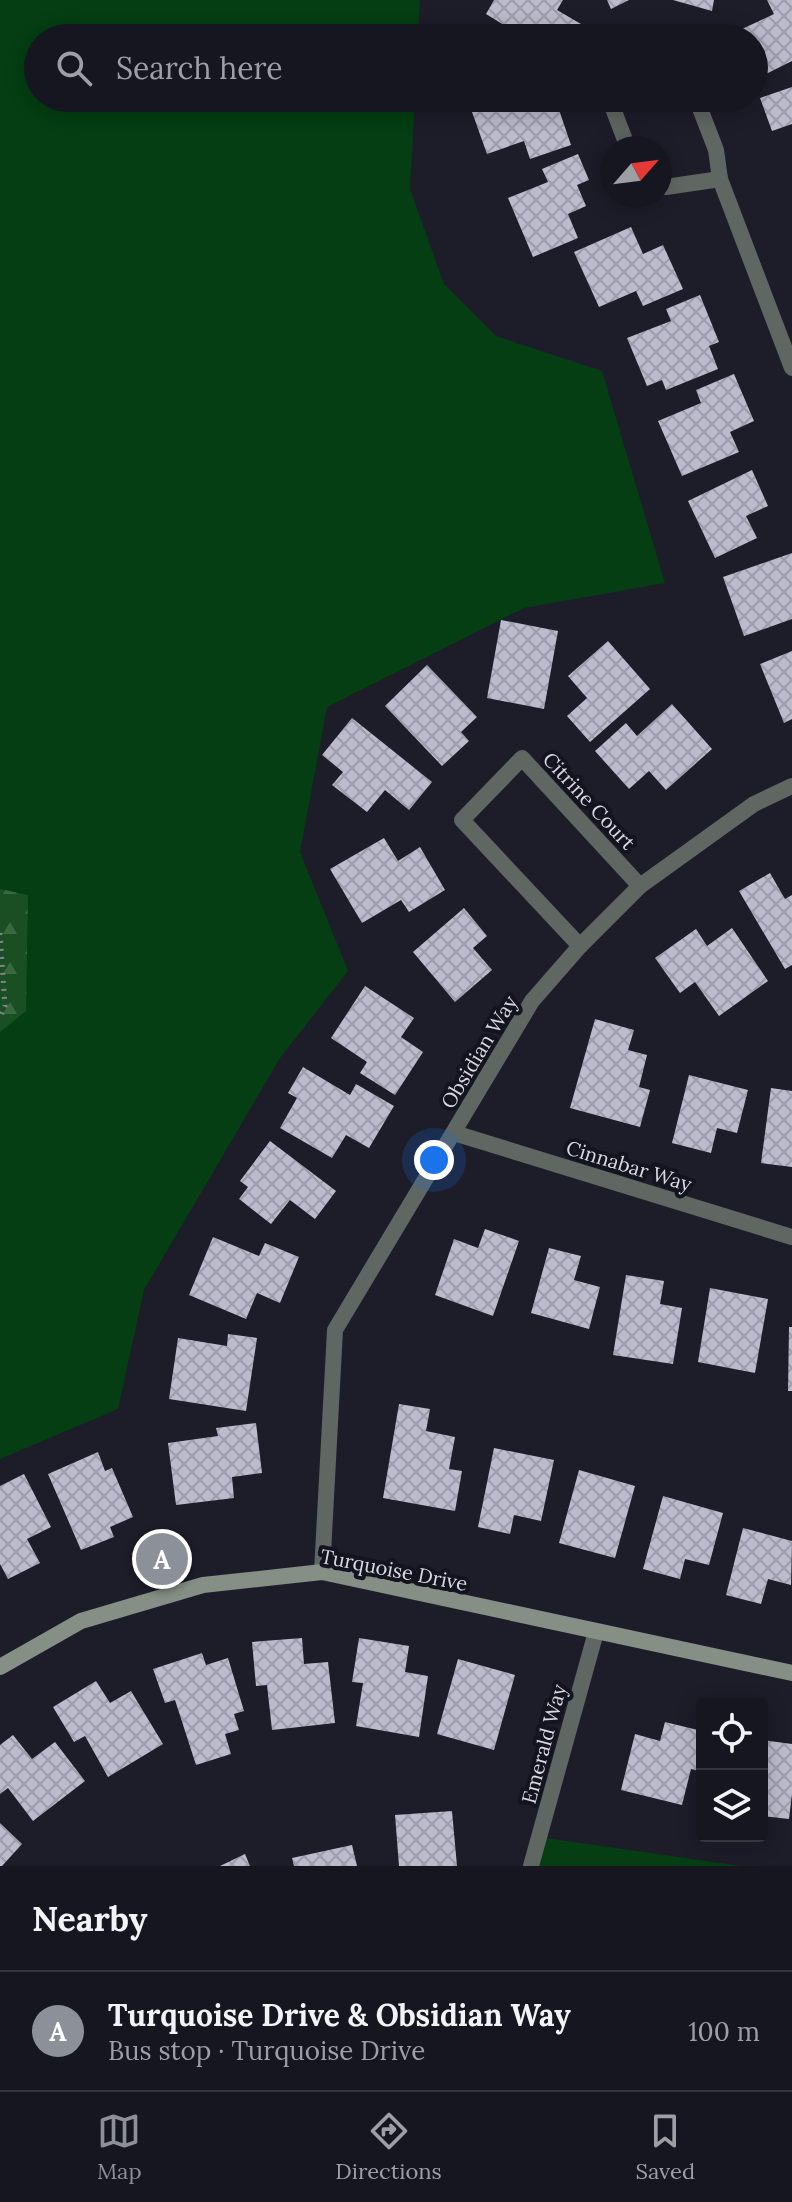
<!DOCTYPE html>
<meta charset="utf-8">
<style>
:root{--surface:#161620;--page:#1f1f29;--text:#f1f3f6;--muted:#9e9fa5;--line:#35353e;--accent:#8c9099}
body{margin:0;font-family:Lora,serif;background:var(--page);color:var(--text)}
.controls{position:absolute;right:24px;bottom:24px;display:grid;overflow:hidden;border-radius:8px;box-shadow:0 4px 20px #0003}
.controls button{width:72px;height:72px;display:grid;place-items:center;padding:0;border:0;border-bottom:2px solid var(--line);background:var(--surface);color:var(--text);font:40px sans-serif}
.compass{position:absolute;left:600px;top:136px;width:72px;height:72px;border-radius:50%;background:var(--surface);box-shadow:0 4px 20px #0003;rotate:62deg}
.you{position:absolute;left:434px;top:1160px;width:28px;height:28px;margin:-20px;border:6px solid #fff;border-radius:50%;background:#1a73e8;box-shadow:0 0 0 12px #1a73e833}
.badge{display:grid;place-items:center;width:52px;height:52px;border-radius:50%;background:var(--accent);color:#fff;font-size:26px;font-weight:700}
.pin{position:absolute;translate:-50% -50%;border:4px solid #fff;box-shadow:0 2px 8px #0006}
.list{margin:0;padding:0;list-style:none}
h2{display:flex;justify-content:space-between;align-items:center;height:104px;margin:0;padding:0 32px;font-size:34px}
h2 small{font-size:26px;font-weight:400;color:var(--muted)}
.list li{display:grid;grid-template-columns:52px 1fr auto;gap:24px;align-items:center;box-sizing:border-box;height:120px;padding:0 32px;border-top:2px solid var(--line)}
.list b{display:block;font-size:30px;white-space:nowrap}
.list p{margin:0;font-size:26px;white-space:nowrap;color:var(--muted)}
.list em{font-size:26px;font-style:normal;color:var(--muted)}
.icon{flex:none;width:44px;height:44px;fill:none;stroke:currentColor;stroke-width:2;stroke-linecap:round;stroke-linejoin:round}
.map{position:relative;flex:none;width:792px;height:1866px;overflow:hidden}
.search{position:absolute;background:var(--surface);box-shadow:0 4px 20px #0003;left:24px;right:24px;top:24px;height:88px;display:flex;align-items:center;gap:20px;box-sizing:border-box;padding:0 28px;border-radius:44px;color:var(--muted);font-size:30px}
.sheet{height:224px;background:var(--surface)}
nav{display:flex;justify-content:space-around;align-items:center;box-sizing:border-box;height:112px;border-top:2px solid var(--line);background:var(--surface);font-size:22px;color:var(--muted)}
nav a{display:grid;justify-items:center;gap:4px}
nav .on{color:var(--accent)}
.map>svg:first-child{display:block}
.grass{fill:#043e12}
.forest{fill:url(#forest-firs)}
.building{fill:url(#building-cross-hatch)}
.lines{fill:none;stroke-linecap:round;stroke-linejoin:round}
.path{stroke:#83838e;stroke-width:5;stroke-dasharray:2 6;stroke-linecap:butt}
.street{stroke:#606661;stroke-width:16}
.secondary{stroke:#868f86;stroke-width:16}
.labels{text-anchor:middle;stroke-width:8;stroke-linejoin:round;paint-order:stroke}
.street-label{font-size:20px;fill:#d9d9e2;stroke:#141420}
</style>
<div class="map">
<svg width="792" height="1866" viewBox="0 0 792 1866">
<defs>
<pattern id="forest-firs" width="22" height="20" patternUnits="userSpaceOnUse" patternTransform="scale(2)"><rect width="22" height="20" fill="#194f22"/><path d="M5 1l3.5 6h-7zM16 11l3.5 6h-7z" fill="#3a6842"/></pattern>
<pattern id="building-cross-hatch" width="8" height="8" patternUnits="userSpaceOnUse" patternTransform="scale(2)"><rect width="8" height="8" fill="#babbcc"/><path d="M0 0l8 8M0 8l8-8" fill="none" stroke="#9c9caa"/></pattern>
</defs>
<rect width="100%" height="100%" fill="#1d1d2a"/>
<g class="grass">
<polygon points="0,0 420,0 418,38 38,38 38,98 415,98 410,189 444,284 496,336 602,371 665,583 524,608 327,707 300,852 348,971 280,1058 144,1290 118,1409 0,1459"/>
<polygon points="539,1837 741,1866 531,1866"/>
</g>
<polygon class="forest" points="0,889 28,895 26,1011 0,1032"/>
<g class="building">
<polygon points="494,0 563,0 557,10 581,24 573,38 525,38 486,14"/>
<polygon points="607,0 629,0 611,9"/>
<polygon points="673,0 714,0 712,11"/>
<polygon points="767,0 792,0 792,61 764,75 754,55 754,38 746,38 742,29 774,14"/>
<polygon points="792,87 792,124 772,131 760,98"/>
<polygon points="467,98 534,98 537,107 556,101 571,145 530,159 524,141 487,154"/>
<polygon points="578,154 589,180 577,185 586,206 568,214 578,238 533,257 508,198 548,182 542,169"/>
<polygon points="631,227 643,254 663,245 683,289 643,306 636,291 599,307 574,252"/>
<polygon points="700,295 719,342 709,346 718,369 666,390 662,380 647,386 627,338 671,321 666,309"/>
<polygon points="734,374 754,421 730,432 739,452 682,476 658,421 701,403 696,390"/>
<polygon points="752,470 768,506 746,516 757,538 715,558 688,501"/>
<polygon points="792,553 792,619 744,636 723,577"/>
<polygon points="501,620 558,631 544,709 487,698"/>
<polygon points="608,641 650,689 590,742 567,716 587,698 568,676"/>
<polygon points="792,651 792,719 784,723 760,664"/>
<polygon points="427,665 477,717 461,732 469,741 442,766 385,706"/>
<polygon points="672,704 712,749 666,790 649,771 629,789 595,751 626,723 637,736"/>
<polygon points="352,718 432,782 409,810 385,790 367,812 332,785 343,772 322,755"/>
<polygon points="384,838 398,861 420,847 445,890 409,912 401,900 362,923 330,869"/>
<polygon points="770,873 785,899 792,895 792,965 785,969 739,891"/>
<polygon points="464,908 487,936 473,948 492,970 455,1002 413,952"/>
<polygon points="732,928 768,981 719,1016 695,982 680,993 655,958 696,929 707,946"/>
<polygon points="365,986 414,1018 401,1037 423,1052 395,1095 360,1073 367,1062 331,1038"/>
<polygon points="595,1019 634,1030 628,1050 647,1055 639,1087 650,1090 640,1127 570,1108"/>
<polygon points="303,1067 350,1095 356,1084 394,1106 369,1148 346,1135 332,1158 280,1128 297,1098 288,1093"/>
<polygon points="689,1075 748,1090 737,1133 717,1128 711,1153 672,1143"/>
<polygon points="771,1088 792,1091 792,1167 761,1163"/>
<polygon points="270,1141 336,1191 315,1219 290,1200 271,1224 239,1199 248,1187 240,1181"/>
<polygon points="485,1229 519,1241 493,1316 435,1295 454,1239 478,1248"/>
<polygon points="213,1237 259,1256 265,1243 299,1257 280,1303 257,1293 246,1319 189,1295"/>
<polygon points="549,1248 581,1256 574,1280 600,1287 589,1329 531,1313"/>
<polygon points="626,1275 664,1281 660,1304 682,1308 673,1364 613,1355"/>
<polygon points="710,1288 768,1299 755,1373 698,1362"/>
<polygon points="789,1327 792,1327 792,1391 788,1391"/>
<polygon points="228,1334 257,1338 246,1411 169,1399 178,1338 227,1346"/>
<polygon points="399,1404 430,1409 426,1431 455,1437 449,1469 462,1471 455,1511 383,1498"/>
<polygon points="256,1423 262,1473 232,1477 234,1498 176,1505 168,1443 218,1436 216,1428"/>
<polygon points="494,1448 554,1460 541,1521 514,1515 510,1534 478,1527"/>
<polygon points="98,1452 105,1471 112,1468 133,1517 110,1527 114,1537 81,1550 48,1474"/>
<polygon points="579,1470 635,1486 615,1558 559,1543"/>
<polygon points="24,1474 51,1527 27,1539 40,1563 8,1579 0,1564 0,1486"/>
<polygon points="663,1496 723,1513 709,1565 685,1559 680,1579 643,1569"/>
<polygon points="743,1528 792,1541 791,1585 768,1579 761,1604 726,1595"/>
<polygon points="302,1638 304,1664 328,1662 335,1723 272,1730 267,1685 256,1686 252,1642"/>
<polygon points="359,1638 409,1646 405,1672 428,1676 419,1737 356,1726 363,1683 352,1682"/>
<polygon points="202,1653 206,1665 228,1658 244,1711 234,1714 239,1730 225,1734 231,1754 196,1765 175,1700 165,1703 153,1669"/>
<polygon points="458,1659 515,1675 494,1750 437,1734"/>
<polygon points="96,1681 110,1703 131,1691 163,1744 108,1777 85,1736 74,1742 53,1707"/>
<polygon points="665,1722 702,1731 702,1772 691,1769 682,1805 621,1790 635,1734 660,1741"/>
<polygon points="13,1735 32,1759 55,1742 85,1781 33,1821 8,1788 0,1794 0,1745"/>
<polygon points="762,1740 792,1744 792,1794 789,1819 762,1816"/>
<polygon points="452,1811 457,1866 399,1866 395,1815"/>
<polygon points="0,1823 22,1844 2,1866 0,1866"/>
<polygon points="352,1845 357,1866 294,1866 292,1858"/>
<polygon points="245,1854 250,1866 220,1866"/>
</g>
<g class="lines">
<polyline class="path" points="0,933 5,1006 0,1018"/>
<g class="street">
<polyline points="609,98 628,148"/>
<polyline points="696,98 716,150 720,179 792,368"/>
<polyline points="660,183 666,187 720,179"/>
<polyline points="580,946 462,820 522,758 640,886"/>
<polyline points="454,1133 792,1237"/>
<polyline points="322,1572 335,1330 532,1001 580,946 640,886 754,804 792,786"/>
<polyline points="531,1866 596,1632"/>
</g>
<polyline class="secondary" points="0,1667 81,1621 203,1585 322,1572 792,1673"/>
</g>
<g class="labels">
<g class="street-label">
<text transform="translate(589 801) rotate(47)" y="7">Citrine Court</text>
<text transform="translate(479 1052) rotate(-59)" y="7">Obsidian Way</text>
<text transform="translate(629 1166) rotate(17)" y="7">Cinnabar Way</text>
<text transform="translate(394 1570) rotate(11)" y="7">Turquoise Drive</text>
<text transform="translate(544 1744) rotate(-75)" y="7">Emerald Way</text>
</g>
</g>
</svg>
<div class="controls">
<button><svg class="icon" aria-label="locate" viewBox="0 0 24 24"><circle cx="12" cy="12" r="6"/><path d="M12 2v4M12 18v4M2 12h4M18 12h4"/></svg></button>
<button><svg class="icon" aria-label="layers" viewBox="0 0 24 24"><path d="M12 4l9 5-9 5-9-5zM3 14l9 5 9-5"/></svg></button>
</div>
<svg class="compass" viewBox="-18 -18 36 36"><path d="M0-13l5 13h-10z" fill="#e53935"/><path d="M0 13l5-13h-10z" fill="#9e9fa5"/></svg>
<div class="you"></div>
<div class="pin badge" style="left:162px;top:1559px">A</div>
<div class="search"><svg class="icon" aria-label="search" viewBox="0 0 24 24"><circle cx="10" cy="10" r="6"/><path d="M15 15l6 6"/></svg>Search here</div>
</div>
<section class="sheet">
<h2>Nearby<small></small></h2>
<ul class="list">
<li><span class="badge">A</span><div><b>Turquoise Drive &amp; Obsidian Way</b><p>Bus stop · Turquoise Drive</p></div><em>100 m</em></li>
</ul>
</section>
<nav>
<a class="on"><svg class="icon" aria-label="map" viewBox="0 0 24 24"><path d="M3 6l6-2 6 2 6-2v14l-6 2-6-2-6 2zM9 4v14M15 6v14"/></svg>Map</a>
<a><svg class="icon" aria-label="directions" viewBox="0 0 24 24"><path d="M12 3l9 9-9 9-9-9zM9 14v-3h6M13 9l2 2-2 2"/></svg>Directions</a>
<a><svg class="icon" aria-label="saved" viewBox="0 0 24 24"><path d="M7 4h10v16l-5-4-5 4z"/></svg>Saved</a>
</nav>
